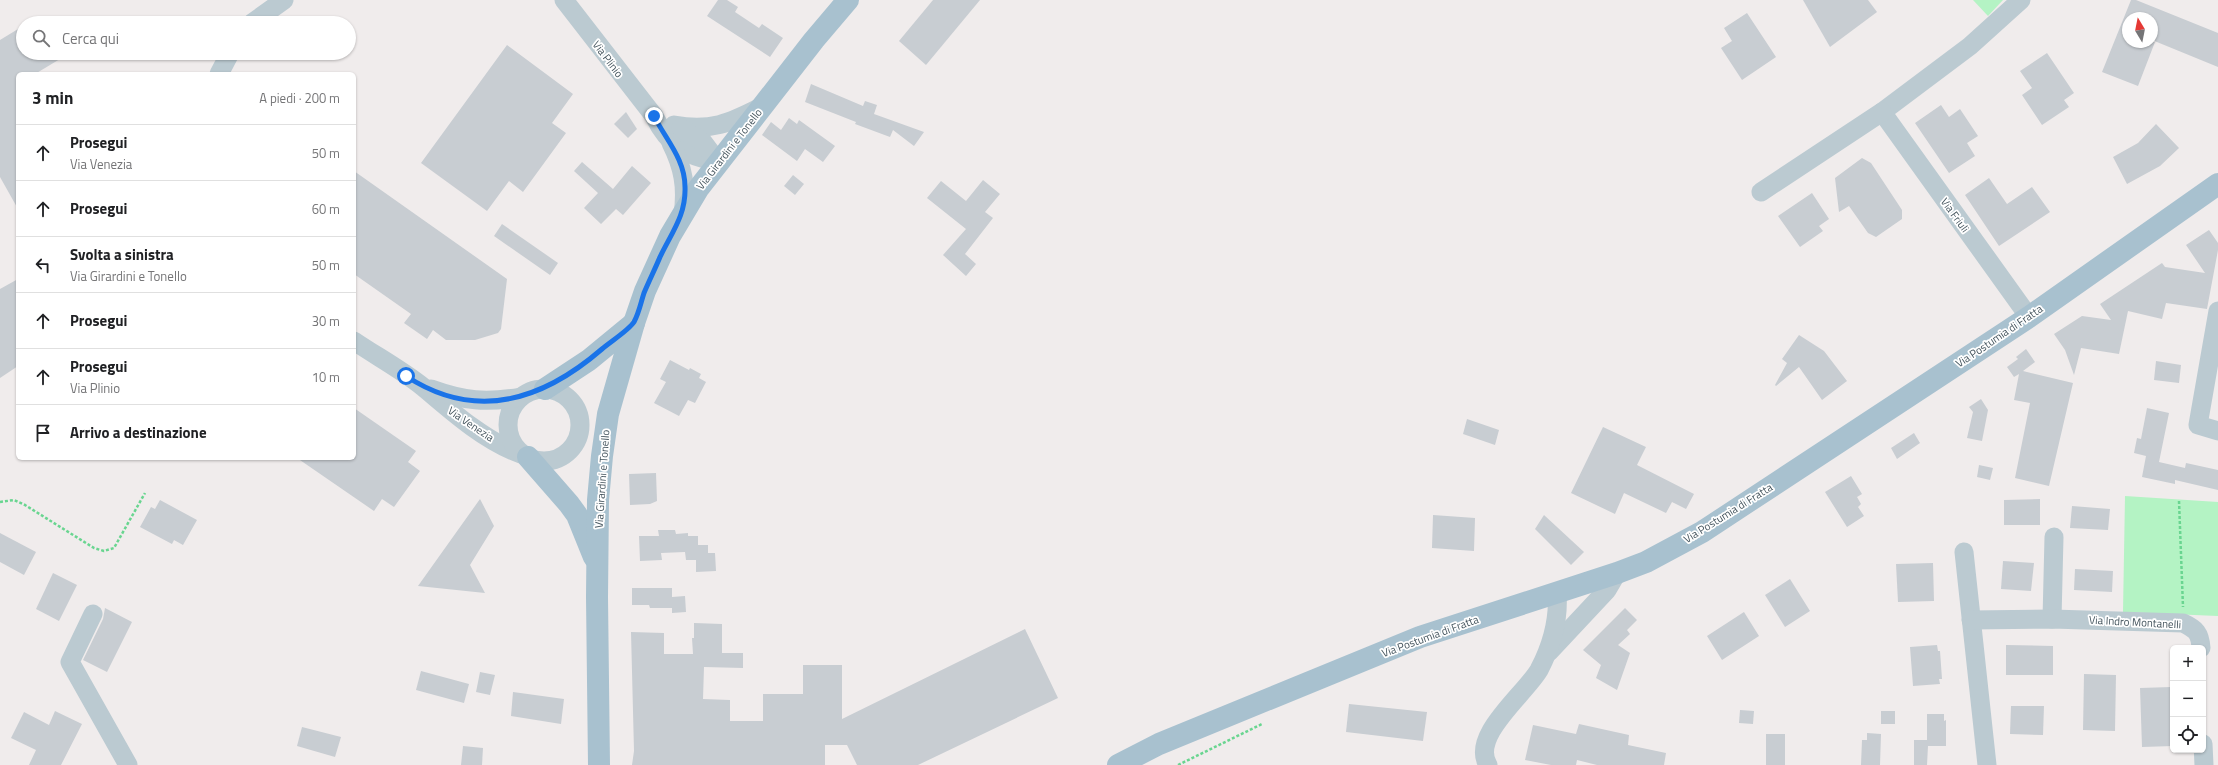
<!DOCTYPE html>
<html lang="it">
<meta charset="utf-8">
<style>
:root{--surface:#fff;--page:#f6f6f6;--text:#202124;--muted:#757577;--line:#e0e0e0}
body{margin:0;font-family:"Titillium Web",sans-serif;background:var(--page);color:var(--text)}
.controls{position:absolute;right:12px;bottom:12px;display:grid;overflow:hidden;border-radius:6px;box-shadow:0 1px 3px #0004}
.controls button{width:36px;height:36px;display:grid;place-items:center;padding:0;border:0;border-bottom:1px solid var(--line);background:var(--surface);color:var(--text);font:20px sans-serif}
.compass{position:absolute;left:2122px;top:12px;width:36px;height:36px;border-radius:50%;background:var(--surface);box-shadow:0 1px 3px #0004;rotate:350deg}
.stop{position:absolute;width:12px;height:12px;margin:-9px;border:3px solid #1a73e8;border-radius:50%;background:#fff}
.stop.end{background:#1a73e8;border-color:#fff;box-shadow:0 1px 4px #0008}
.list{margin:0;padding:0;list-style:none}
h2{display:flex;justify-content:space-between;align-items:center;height:52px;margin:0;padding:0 16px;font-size:17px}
h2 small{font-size:13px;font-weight:400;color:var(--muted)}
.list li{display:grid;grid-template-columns:26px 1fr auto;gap:12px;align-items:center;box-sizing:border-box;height:56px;padding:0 16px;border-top:1px solid var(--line)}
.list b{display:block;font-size:15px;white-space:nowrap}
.list p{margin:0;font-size:13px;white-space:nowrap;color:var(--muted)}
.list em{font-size:13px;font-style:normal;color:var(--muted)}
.icon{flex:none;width:22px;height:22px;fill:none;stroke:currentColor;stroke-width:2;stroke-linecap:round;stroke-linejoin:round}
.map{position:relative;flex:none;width:2218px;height:765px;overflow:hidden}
.search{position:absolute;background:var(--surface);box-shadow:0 1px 3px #0004;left:16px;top:16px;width:340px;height:44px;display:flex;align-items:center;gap:10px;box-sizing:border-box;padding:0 14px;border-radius:22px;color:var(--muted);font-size:15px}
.panel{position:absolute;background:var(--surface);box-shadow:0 1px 3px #0004;left:16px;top:72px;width:340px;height:388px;border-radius:6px}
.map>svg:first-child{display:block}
.green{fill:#b4f3c4}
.building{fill:#c8cdd2}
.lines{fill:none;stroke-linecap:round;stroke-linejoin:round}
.path{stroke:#69d590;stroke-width:2.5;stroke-dasharray:3 2;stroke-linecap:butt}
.minor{stroke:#bbcad1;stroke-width:19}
.major{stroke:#a8c1cf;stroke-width:22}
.route{stroke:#1a73e8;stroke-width:5}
.labels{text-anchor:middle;stroke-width:3.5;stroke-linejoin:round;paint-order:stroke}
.street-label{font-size:11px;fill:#43535c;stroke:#fff}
</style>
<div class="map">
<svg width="2218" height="765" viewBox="0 0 2218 765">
<rect width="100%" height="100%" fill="#f0ecec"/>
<g class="green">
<polygon points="1973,0 2003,0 1988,16"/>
<polygon points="2125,496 2218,502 2218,616 2123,612"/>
</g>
<g class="building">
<polygon points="718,0 727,0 738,7 735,12 759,28 762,24 783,38 770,57 707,16"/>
<polygon points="933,0 980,0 926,65 899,41"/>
<polygon points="1803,0 1868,0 1877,12 1830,47"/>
<polygon points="2131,0 2136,0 2218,33 2218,67 2152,40 2152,18 2128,18 2128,42 2155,42 2138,86 2102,72"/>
<polygon points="1747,13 1776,57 1742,80 1721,48 1732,41 1724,28"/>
<polygon points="23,26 23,53 70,53 35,74 18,74 18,209 0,177 0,40"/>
<polygon points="507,45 573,94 552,123 566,133 523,192 509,181 487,211 421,163"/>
<polygon points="2047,53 2074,93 2064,100 2069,107 2042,125 2022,95 2032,88 2020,71"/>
<polygon points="811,84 863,106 865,101 877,105 874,114 924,132 914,146 893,130 890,137 855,124 856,122 805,102"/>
<polygon points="1941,105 1949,117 1960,109 1978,136 1967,143 1975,156 1949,173 1915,123"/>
<polygon points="626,112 637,129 628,138 614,124"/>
<polygon points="789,118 797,124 799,120 835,146 823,162 805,149 797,161 762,135 771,122 781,130"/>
<polygon points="2156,124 2179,148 2160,166 2127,184 2113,157 2138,143"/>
<polygon points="1862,158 1871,163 1902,210 1902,219 1876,237 1868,233 1849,206 1839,212 1835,178"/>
<polygon points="582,162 613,189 632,166 651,183 623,215 616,209 601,224 584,208 598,193 574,171"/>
<polygon points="354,171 507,279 501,329 498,333 475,340 446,340 433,330 427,339 404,323 411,314 354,274"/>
<polygon points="793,175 804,184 795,195 784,186"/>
<polygon points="1989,178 2007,204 2032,187 2050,212 1999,246 1965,195"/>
<polygon points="983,180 1000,194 985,212 993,218 965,254 976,264 966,276 943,255 966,229 927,198 941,181 966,201"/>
<polygon points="1812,193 1829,219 1819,226 1823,231 1800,247 1778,216"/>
<polygon points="502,224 558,263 550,275 494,236"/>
<polygon points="2209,230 2218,243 2218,250 2207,309 2166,303 2162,319 2128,311 2119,354 2081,348 2074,375 2065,350 2054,334 2082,316 2111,320 2100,304 2162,263 2165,267 2205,273 2186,245"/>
<polygon points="18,279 18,366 0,378 0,289"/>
<polygon points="1799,335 1824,351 1847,381 1822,400 1799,367 1776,386 1775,385 1787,363 1782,359"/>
<polygon points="2026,349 2035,362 2023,371 2073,383 2049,486 2015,478 2030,403 2014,400 2019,374 2014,377 2007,367 2018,359 2016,357"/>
<polygon points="670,360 689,370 690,368 701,374 699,378 706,382 695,403 688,400 679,416 654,403 666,382 660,379"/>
<polygon points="2156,361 2181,365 2179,383 2154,380"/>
<polygon points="1981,399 1988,410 1982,441 1967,438 1973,412 1969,407"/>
<polygon points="354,408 416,451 408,462 420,471 394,507 382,499 374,511 297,458 354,458"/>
<polygon points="2147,408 2169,413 2159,462 2185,468 2186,463 2218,470 2218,490 2175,480 2175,484 2142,477 2146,456 2134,453 2137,438 2141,439"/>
<polygon points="1467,419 1499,430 1495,445 1463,434"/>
<polygon points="1603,427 1646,447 1637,465 1694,494 1686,509 1672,502 1666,513 1624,493 1615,514 1571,493"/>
<polygon points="1914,433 1920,443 1897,459 1891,448"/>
<polygon points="1979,465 1993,468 1990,480 1977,477"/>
<polygon points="656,473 657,501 650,504 630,505 629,474"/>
<polygon points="1851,476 1862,494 1857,497 1861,504 1858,507 1864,516 1847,527 1825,492"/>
<polygon points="480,499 494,526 470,565 485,593 418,586"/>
<polygon points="2040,499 2040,525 2004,525 2004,500"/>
<polygon points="160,500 197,520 183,545 174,540 172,544 140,527 151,507 155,509"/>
<polygon points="2072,506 2110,509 2108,530 2070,528"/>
<polygon points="1433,515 1475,518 1474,551 1432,548"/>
<polygon points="1544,515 1584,552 1571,565 1535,529"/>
<polygon points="658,530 675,530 676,534 688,533 688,536 698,536 698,545 708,545 708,553 715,553 716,571 696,572 696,560 686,560 685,552 661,553 662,560 640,561 639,536 659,536"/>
<polygon points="0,533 36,552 24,575 0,562"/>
<polygon points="2003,561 2034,563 2031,591 2001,589"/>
<polygon points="1933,563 1934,601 1898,602 1896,564"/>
<polygon points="2075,569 2113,571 2112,592 2074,590"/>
<polygon points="53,573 77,585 59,621 36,609"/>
<polygon points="1790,579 1810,611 1785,627 1765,595"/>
<polygon points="632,588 672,588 672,608 650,608 649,605 632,605"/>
<polygon points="685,596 686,612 672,613 672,597"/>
<polygon points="105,608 132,622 107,672 83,660 103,619"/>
<polygon points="1625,608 1637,620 1627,630 1630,634 1618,645 1630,653 1617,690 1596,678 1601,665 1583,650"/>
<polygon points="1744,612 1759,636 1722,660 1707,636"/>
<polygon points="694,623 722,624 722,653 743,653 743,668 704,667 703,699 730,700 730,721 763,721 763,694 803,694 803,665 842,665 842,719 1025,629 1058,698 918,765 857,765 847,745 825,745 825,765 632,765 634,751 631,632 664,633 664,654 693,654 692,638 694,638"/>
<polygon points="1937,645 1938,651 1940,651 1942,679 1939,679 1940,684 1913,686 1910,647"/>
<polygon points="2006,645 2053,646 2053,675 2006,675"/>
<polygon points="421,671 469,684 464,703 416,690"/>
<polygon points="480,672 495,675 490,695 476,692"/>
<polygon points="2084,674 2116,675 2115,731 2083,730"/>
<polygon points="2171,687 2173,746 2142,747 2140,688"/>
<polygon points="513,692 564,699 561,724 511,716"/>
<polygon points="1349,704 1427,712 1423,741 1346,732"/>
<polygon points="2011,706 2044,706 2043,735 2010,734"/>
<polygon points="1740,710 1754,711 1753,724 1739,723"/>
<polygon points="55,711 82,724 61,765 29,765 36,750 11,738 24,712 49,725"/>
<rect x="1881" y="711" width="14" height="13"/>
<polygon points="1927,714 1944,714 1944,721 1946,720 1946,746 1928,746 1927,765 1914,765 1914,740 1927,740"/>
<polygon points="1579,724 1629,735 1628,745 1666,753 1664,765 1597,765 1577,760 1576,765 1551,765 1525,760 1533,725 1576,734"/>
<polygon points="302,727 341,737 335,757 297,746"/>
<polygon points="1867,733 1881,734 1880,765 1861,765 1862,740 1867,740"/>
<rect x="1766" y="734" width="19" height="31"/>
<polygon points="463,746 483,748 482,765 461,765"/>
</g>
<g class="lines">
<g class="path">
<polyline points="2179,501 2183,607"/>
<polyline points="0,502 14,500 25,505 94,548 104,551 114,548 145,493"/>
<polyline points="1178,765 1262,724"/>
</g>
<g class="minor">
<path d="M564 0 654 116C669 146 685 156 718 162"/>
<polyline points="2021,0 1970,46 1882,112 2029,317"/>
<polyline points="252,23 284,0"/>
<polyline points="219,74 230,53"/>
<path d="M674 125C710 132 730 123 761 107"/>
<polyline points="681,128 703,142 718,162"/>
<path d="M671 143C683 167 687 187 683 214"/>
<polyline points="1761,192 1882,112"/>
<polyline points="2218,311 2198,425 2218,431"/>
<path d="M354 341C376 356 402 370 423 387 451 411 486 442 521 454"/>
<circle cx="544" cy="425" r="36"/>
<path d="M431 389C464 401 486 403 521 397"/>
<polyline points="1964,552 1987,765"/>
<polyline points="93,614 70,662 128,765"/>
<polyline points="2052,619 2054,537"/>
<path d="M1971 620 2052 619 2183 623C2196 629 2200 633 2201 648"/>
<polyline points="1549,652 1607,590 1617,573"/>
<polyline points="2203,744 2204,765"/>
<path d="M1488 765C1470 736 1525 694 1539 670 1551 647 1559 619 1557 593"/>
</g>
<g class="major">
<polyline points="545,389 589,360 634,323"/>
<polyline points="528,457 569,504 577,515 594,557"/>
<polyline points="599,765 597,597 598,500 602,456 608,414 634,323 645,291 670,236 698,189 814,40 848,0"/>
<polyline points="1118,765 1159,744 1420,637 1617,573 1646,562 1702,532 2029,317 2218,184"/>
</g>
</g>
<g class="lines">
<path class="route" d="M406 376C476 422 543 400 602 349 610 342 629 330 634 322 639 313 641 302 644 293 649 281 655 269 660 257 672 232 686 215 685 187 685 159 666 140 654 116"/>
</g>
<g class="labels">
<g class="street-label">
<text transform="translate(608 59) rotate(53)" y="4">Via Plinio</text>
<text transform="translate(729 149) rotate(-52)" y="4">Via Girardini e Tonello</text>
<text transform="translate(1955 215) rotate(54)" y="4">Via Friuli</text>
<text transform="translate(1999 336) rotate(-34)" y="4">Via Postumia di Fratta</text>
<text transform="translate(471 424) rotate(34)" y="4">Via Venezia</text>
<text transform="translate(602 479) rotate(-86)" y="4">Via Girardini e Tonello</text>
<text transform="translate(1728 513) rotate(-32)" y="4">Via Postumia di Fratta</text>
<text transform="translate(2135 622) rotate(3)" y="4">Via Indro Montanelli</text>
<text transform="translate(1430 636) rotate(-20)" y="4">Via Postumia di Fratta</text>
</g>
</g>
</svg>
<div class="controls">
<button>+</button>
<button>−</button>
<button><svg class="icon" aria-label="locate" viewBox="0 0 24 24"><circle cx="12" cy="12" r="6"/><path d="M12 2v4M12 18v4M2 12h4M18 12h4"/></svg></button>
</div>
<svg class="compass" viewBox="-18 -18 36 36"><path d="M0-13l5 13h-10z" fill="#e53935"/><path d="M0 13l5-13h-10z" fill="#757577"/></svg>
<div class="stop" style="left:406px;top:376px"></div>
<div class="stop end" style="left:654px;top:116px"></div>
<div class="search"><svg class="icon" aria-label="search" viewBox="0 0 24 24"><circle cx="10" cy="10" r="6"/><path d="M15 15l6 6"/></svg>Cerca qui</div>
<section class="panel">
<h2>3 min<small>A piedi · 200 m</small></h2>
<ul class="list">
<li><svg class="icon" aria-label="ahead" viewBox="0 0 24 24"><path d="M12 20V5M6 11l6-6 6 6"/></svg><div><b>Prosegui</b><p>Via Venezia</p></div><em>50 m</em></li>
<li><svg class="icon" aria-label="ahead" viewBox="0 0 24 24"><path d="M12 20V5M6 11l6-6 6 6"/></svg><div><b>Prosegui</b></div><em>60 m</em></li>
<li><svg class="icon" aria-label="left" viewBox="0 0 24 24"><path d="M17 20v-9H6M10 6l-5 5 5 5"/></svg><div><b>Svolta a sinistra</b><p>Via Girardini e Tonello</p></div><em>50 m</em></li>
<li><svg class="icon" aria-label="ahead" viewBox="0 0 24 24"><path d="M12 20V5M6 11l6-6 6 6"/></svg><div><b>Prosegui</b></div><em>30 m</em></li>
<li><svg class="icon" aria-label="ahead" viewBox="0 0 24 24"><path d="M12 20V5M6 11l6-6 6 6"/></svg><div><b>Prosegui</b><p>Via Plinio</p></div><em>10 m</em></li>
<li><svg class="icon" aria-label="arrive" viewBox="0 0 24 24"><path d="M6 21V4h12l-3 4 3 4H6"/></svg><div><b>Arrivo a destinazione</b></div></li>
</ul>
</section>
</div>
